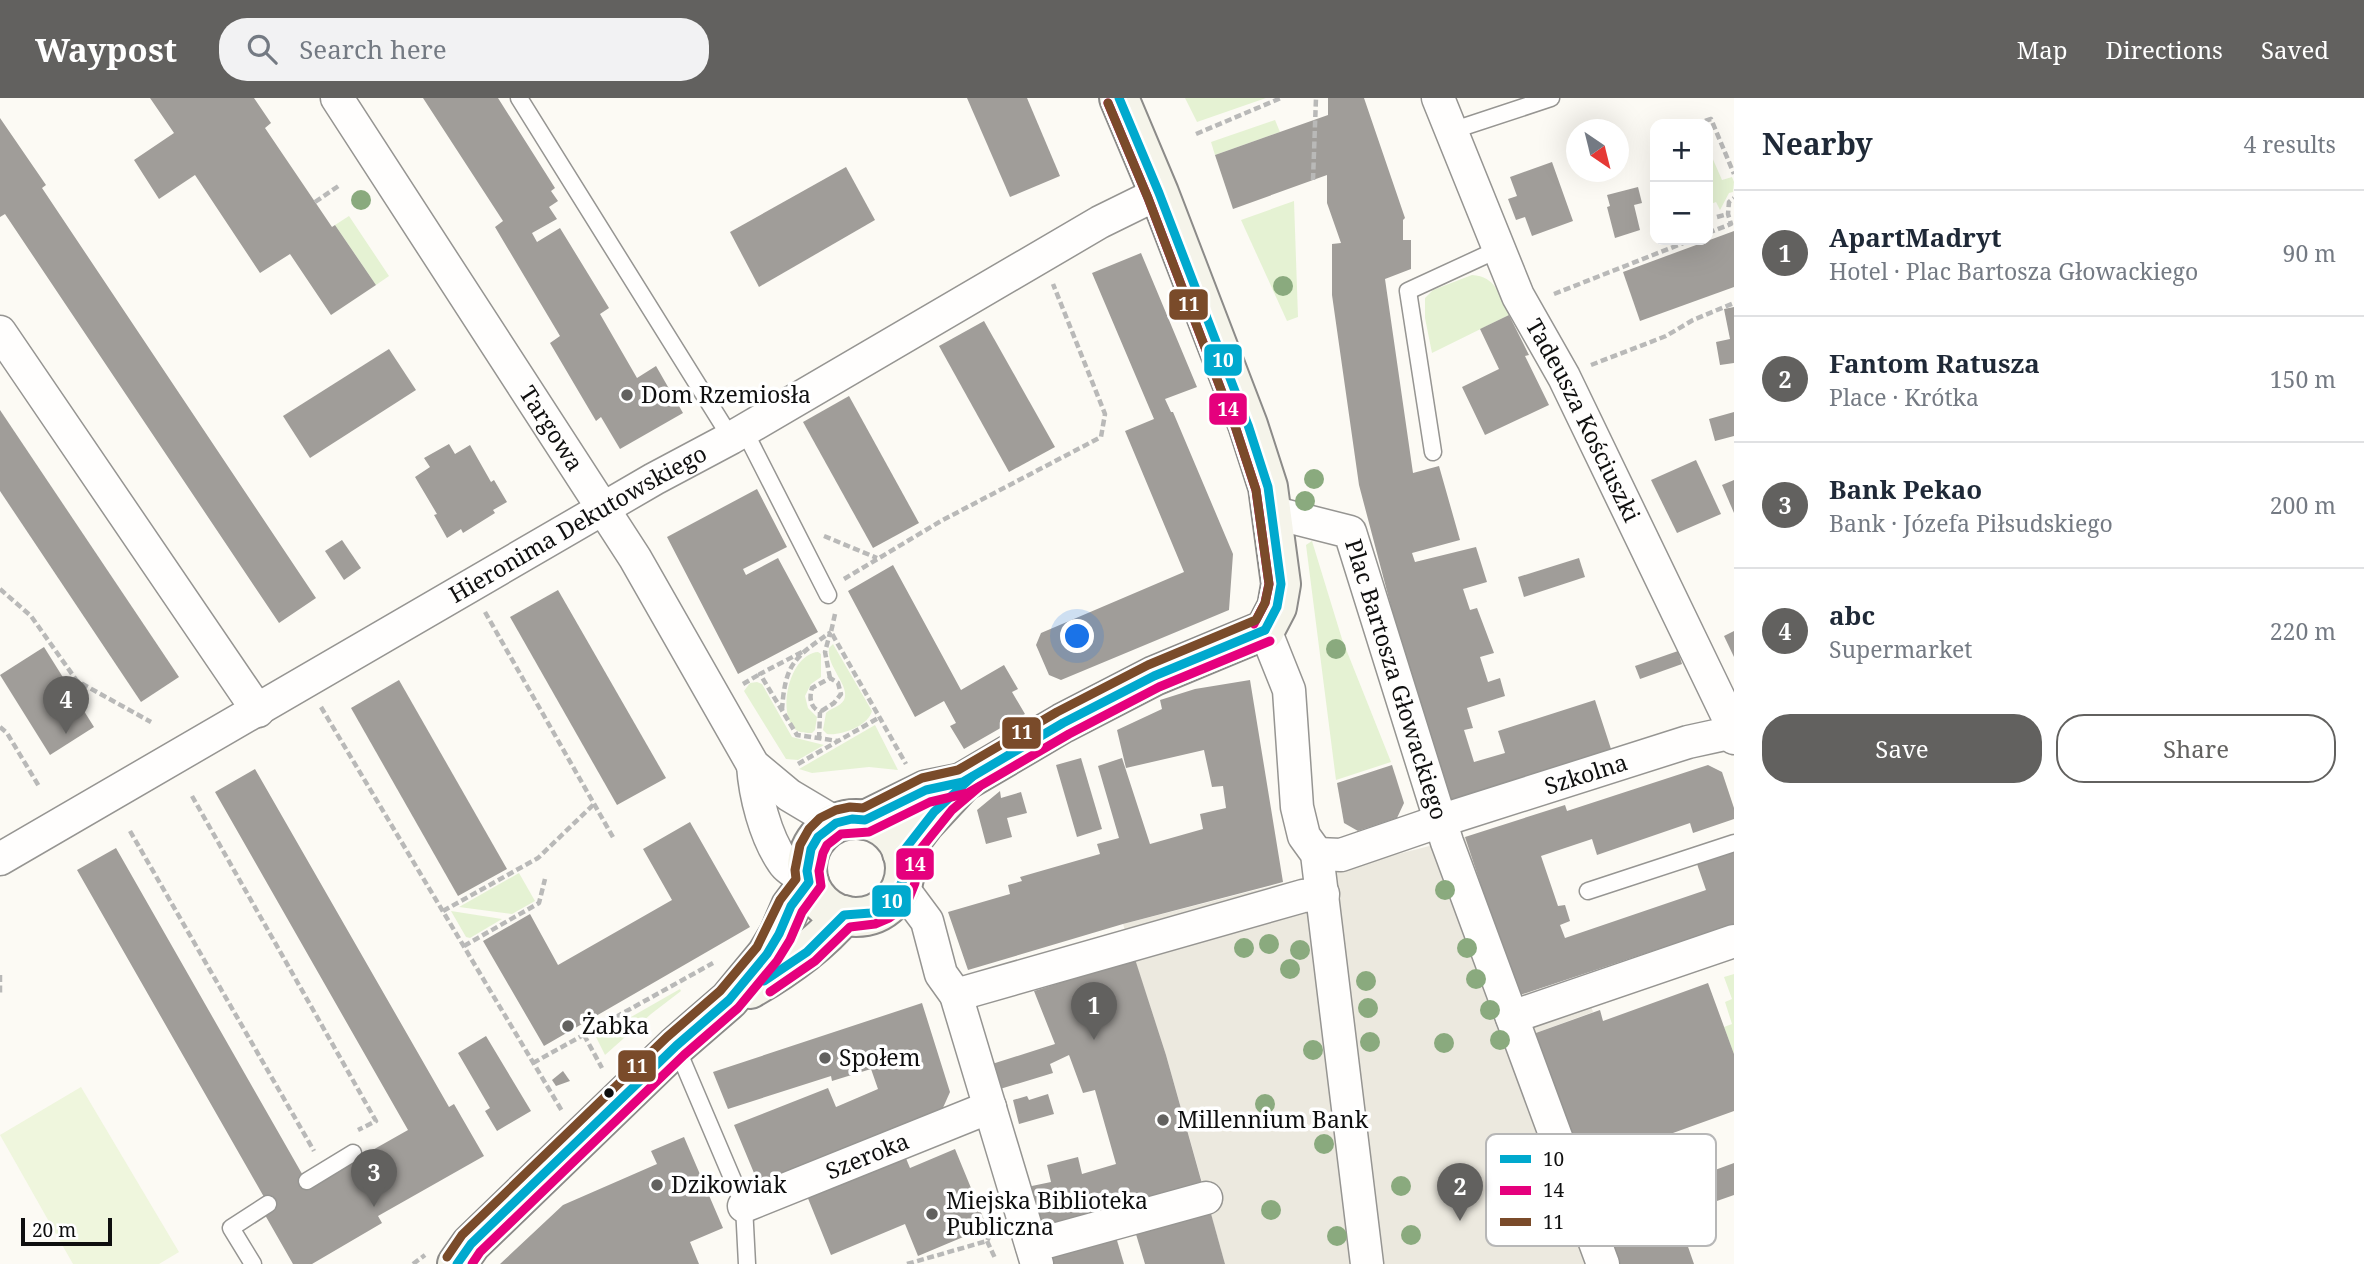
<!DOCTYPE html>
<meta charset="utf-8">
<style>
:root{--surface:#fff;--page:#f2f2f3;--text:#1f2937;--muted:#747a83;--line:#e0e1e3;--accent:#62615f}
body{margin:0;font-family:"Noto Serif",serif;background:var(--page);color:var(--text)}
.controls{position:absolute;right:21px;top:21px;display:grid;overflow:hidden;border-radius:14px;box-shadow:0 7px 28px #0002}
.controls button{width:63px;height:63px;display:grid;place-items:center;padding:0;border:0;border-bottom:2px solid var(--line);background:var(--surface);color:var(--text);font:35px sans-serif}
.compass{position:absolute;left:1566px;top:21px;width:63px;height:63px;border-radius:50%;background:var(--surface);box-shadow:0 7px 28px #0002;rotate:145deg}
.scale{position:absolute;left:21px;bottom:18px;width:91px;box-sizing:border-box;padding-left:7px;border:4px solid #0f0f0f;border-top:0;font-size:19px;line-height:24px;white-space:nowrap;color:#0f0f0f;-webkit-text-stroke:5px #fff;paint-order:stroke}
.you{position:absolute;left:1078px;top:539px;width:24px;height:24px;margin:-18px;border:5px solid #fff;border-radius:50%;background:#1a73e8;box-shadow:0 0 0 10px #1a73e833}
.badge{display:grid;place-items:center;width:46px;height:46px;border-radius:50%;background:var(--accent);color:#fff;font-size:23px;font-weight:700}
.pin{position:absolute;translate:-50% -58px;filter:drop-shadow(0 2px 4px #0008)}
.pin::after{content:'';position:absolute;top:37px;width:24px;height:21px;background:inherit;clip-path:polygon(0 0,100% 0,50% 100%)}
.list{margin:0;padding:0;list-style:none}
h2{display:flex;justify-content:space-between;align-items:center;height:91px;margin:0;padding:0 28px;font-size:30px}
h2 small{font-size:23px;font-weight:400;color:var(--muted)}
.list li{display:grid;grid-template-columns:46px 1fr auto;gap:21px;align-items:center;box-sizing:border-box;height:126px;padding:0 28px;border-top:2px solid var(--line)}
.list b{display:block;font-size:26px;white-space:nowrap}
.list p{margin:0;font-size:23px;white-space:nowrap;color:var(--muted)}
.list em{font-size:23px;font-style:normal;color:var(--muted)}
.actions{display:flex;gap:14px;padding:21px 28px}
.actions a{flex:1;padding:16px 0;border:2px solid var(--accent);border-radius:28px;text-align:center;font-size:24px;color:var(--accent)}
.actions .main{background:var(--accent);color:#fff}
.icon{flex:none;width:38px;height:38px;fill:none;stroke:currentColor;stroke-width:2;stroke-linecap:round;stroke-linejoin:round}
.map{position:relative;flex:none;width:1734px;height:1166px;overflow:hidden}
header{display:flex;align-items:center;gap:42px;box-sizing:border-box;height:98px;padding:0 35px;background:var(--accent);color:#fff}
header strong{font-size:33px}
nav{display:flex;gap:38px;margin-inline-start:auto;font-size:24px}
.search{width:490px;height:63px;background:var(--page);display:flex;align-items:center;gap:18px;box-sizing:border-box;padding:0 24px;border-radius:28px;color:var(--muted);font-size:26px}
main{display:flex}
aside{flex:1;background:var(--surface)}
.map>svg:first-child{display:block}
.green{fill:#e5f2d3}
.pitch{fill:#eff6dd}
.plaza{fill:#ece9df}
.building{fill:#a09d99}
.lines{fill:none;stroke-linecap:round;stroke-linejoin:round}
.lane-casing{stroke:#969592;stroke-width:19}
.street-casing{stroke:#969592;stroke-width:35}
.secondary-casing{stroke:#8c8b89;stroke-width:42}
.path{stroke:#b9b9b8;stroke-width:4.5;stroke-dasharray:7 3.5;stroke-linecap:butt}
.lane{stroke:#fffefd;stroke-width:16}
.street{stroke:#fffefd;stroke-width:32}
.secondary{stroke:#f5f4ea;stroke-width:38}
.bus-1-casing{stroke:#fff;stroke-width:14}
.bus-2-casing{stroke:#fff;stroke-width:14}
.bus-3-casing{stroke:#fff;stroke-width:14}
.bus-1{stroke:#00a9ce;stroke-width:9}
.bus-2{stroke:#e5007d;stroke-width:9}
.bus-3{stroke:#7a4b2a;stroke-width:9}
.tree{fill:#8aaa7e}
.poi-dot{fill:#62615f;stroke:#fff;stroke-width:2.5}
.bus-dot{fill:#0f0f0f;stroke:#fff;stroke-width:2.5}
.labels{text-anchor:middle;stroke-width:7;stroke-linejoin:round;paint-order:stroke}
.poi-label{font-size:23px;fill:#0f0f0f;stroke:#fff;text-anchor:start}
.street-label{font-size:23px;fill:#0f0f0f;stroke:#fff}
.key{fill:#fff;stroke:#b7b7b7;stroke-width:2}
.key-label{font-size:19px;fill:#0f0f0f}
.line-badge{stroke:#fff;stroke-width:2.5}
.badge-label{font-size:19px;text-anchor:middle;font-weight:bold;fill:#fff}
</style>
<header>
<strong>Waypost</strong>
<div class="search"><svg class="icon" aria-label="search" viewBox="0 0 24 24"><circle cx="10" cy="10" r="6"/><path d="M15 15l6 6"/></svg>Search here</div>
<nav><a>Map</a><a>Directions</a><a>Saved</a></nav>
</header>
<main>
<div class="map">
<svg width="1734" height="1166" viewBox="0 0 1734 1166">
<rect width="100%" height="100%" fill="#fcfaf4"/>
<g class="green">
<polygon points="1185,0 1266,0 1197,24"/>
<polygon points="1275,22 1280,34 1215,57 1211,44"/>
<polygon points="1708,50 1722,82 1732,79 1734,84 1733,94 1729,95 1720,112 1716,104 1708,107"/>
<polygon points="1294,103 1298,219 1287,223 1241,122"/>
<polygon points="349,118 389,178 376,187 335,127"/>
<path d="M1472 177C1496 178 1500 198 1509 217L1432 255 1425 220V200L1433 192Z"/>
<polygon points="1312,443 1342,541 1391,664 1336,682 1306,447"/>
<path d="M833 546 872 613C868 628 841 638 827 636L823 632 826 615C831 610 840 609 844 602 851 588 826 569 829 550Z"/>
<path d="M818 554 821 556V579L811 586 805 598 808 610 817 619 815 632 812 635C807 635 800 635 796 632 776 614 790 556 818 554Z"/>
<polygon points="757,584 762,586 792,639 824,647 798,662 786,661 744,593 750,585"/>
<polygon points="875,627 898,672 869,669 812,675 799,671"/>
<polygon points="519,775 535,803 512,816 459,809"/>
<polygon points="451,813 502,821 470,840 466,839"/>
<polygon points="1734,876 1734,956 1724,929 1732,926 1725,904 1732,901 1724,879"/>
<polygon points="680,891 681,893 651,916 605,957 596,939"/>
</g>
<polygon class="pitch" points="81,989 179,1154 159,1166 73,1166 0,1037"/>
<polygon class="plaza" points="1465,739 1505,859 1507,859 1520,897 1581,878 1593,914 1533,936 1617,1166 1225,1166 1166,957 1123,826"/>
<g class="building">
<polygon points="150,0 254,0 271,25 265,30 332,129 335,127 376,187 331,217 290,156 260,175 195,77 159,101 134,62 174,35"/>
<polygon points="423,0 498,0 555,90 551,93 558,103 549,109 557,121 532,135 537,144 560,130 609,210 600,216 637,280 656,268 683,315 620,351 601,319 596,323 550,245 560,238 495,129 503,123"/>
<polygon points="967,0 1027,0 1060,78 1010,99"/>
<polygon points="1328,0 1364,0 1405,120 1403,122 1403,142 1411,142 1411,171 1385,181 1413,375 1439,368 1460,442 1412,455 1415,464 1476,449 1487,484 1463,491 1470,512 1477,510 1494,555 1480,559 1488,584 1500,580 1505,598 1467,610 1473,630 1464,632 1474,664 1505,655 1498,633 1595,602 1612,654 1457,703 1450,701 1398,535 1359,387 1332,197 1332,146 1341,145 1327,105 1327,77 1233,111 1215,57 1328,17"/>
<polygon points="0,20 46,87 42,90 316,500 279,525 5,116 0,119"/>
<polygon points="1552,64 1573,123 1532,138 1525,119 1516,122 1508,101 1517,98 1510,79"/>
<polygon points="846,69 875,122 759,189 730,134"/>
<polygon points="1638,89 1642,105 1634,107 1640,132 1615,140 1607,109 1610,108 1607,97"/>
<polygon points="1734,133 1734,189 1640,223 1623,174"/>
<polygon points="1141,155 1197,289 1165,301 1171,314 1173,314 1233,456 1229,512 1061,582 1049,577 1036,547 1041,535 1184,474 1125,333 1154,321 1092,175"/>
<polygon points="1734,209 1734,265 1720,267 1716,244 1730,241 1724,211"/>
<polygon points="1509,217 1529,257 1525,258 1549,307 1485,337 1462,289 1499,271 1480,231"/>
<polygon points="984,223 1055,349 1009,374 939,248"/>
<polygon points="389,251 416,292 310,360 283,318"/>
<polygon points="849,298 919,425 873,450 803,324"/>
<polygon points="0,312 179,579 141,604 0,393"/>
<polygon points="1734,314 1734,338 1715,343 1709,321"/>
<polygon points="449,346 455,356 470,347 491,384 494,382 507,404 493,412 495,415 463,435 461,431 447,440 434,417 437,416 415,379 430,369 424,360"/>
<polygon points="1696,362 1721,416 1677,435 1651,382"/>
<polygon points="1734,382 1734,415 1722,387"/>
<polygon points="757,391 787,449 743,471 746,477 778,460 818,534 738,576 667,439"/>
<polygon points="342,442 361,470 344,482 325,453"/>
<polygon points="1579,460 1585,479 1524,499 1518,479"/>
<polygon points="893,467 961,592 1004,567 1018,591 1012,594 1025,616 964,651 950,628 956,625 944,603 915,619 848,493"/>
<polygon points="558,492 666,680 617,707 510,519"/>
<polygon points="1734,533 1734,559 1724,538"/>
<polygon points="44,549 94,629 50,657 0,577"/>
<polygon points="1678,553 1682,566 1640,581 1635,568"/>
<polygon points="399,582 507,771 458,798 351,610"/>
<polygon points="1250,582 1283,784 1123,826 968,872 948,814 1010,796 1008,787 1022,783 1020,779 1100,756 1097,746 1119,740 1098,668 1122,660 1150,746 1203,731 1200,716 1226,710 1223,688 1212,689 1204,652 1126,670 1117,632 1162,611 1160,602 1195,591"/>
<polygon points="1081,660 1102,731 1077,739 1056,667"/>
<polygon points="1392,667 1404,705 1397,720 1358,733 1344,725 1337,685"/>
<polygon points="1708,667 1722,674 1734,710 1734,721 1693,735 1690,725 1597,757 1592,741 1541,758 1558,808 1565,807 1570,823 1560,827 1565,840 1706,792 1697,766 1734,754 1734,826 1520,897 1507,859 1505,860 1465,739 1565,707 1567,713"/>
<polygon points="255,671 449,1009 454,1006 484,1058 378,1118 382,1125 312,1166 293,1166 265,1117 272,1113 77,772 116,750 309,1088 408,1032 215,694"/>
<polygon points="1000,693 1001,700 1021,694 1027,715 1007,720 1012,739 986,746 977,712"/>
<polygon points="690,724 750,829 544,948 483,843 530,816 558,867 672,802 643,751"/>
<polygon points="1135,861 1166,957 1203,1089 1046,1132 1037,1126 1027,1089 1051,1084 1047,1067 1078,1059 1082,1076 1116,1066 1095,992 1083,995 1069,957 1050,966 1053,975 1000,991 992,966 1055,946 1034,893"/>
<polygon points="1708,885 1734,956 1734,1013 1648,1044 1666,1090 1734,1065 1734,1097 1677,1117 1694,1166 1617,1166 1533,936 1600,912 1603,923"/>
<polygon points="922,905 950,994 942,1012 759,1087 734,1027 828,990 836,1009 878,991 871,971 832,983 831,978 728,1011 713,974"/>
<polygon points="486,938 531,1013 497,1033 485,1013 490,1010 458,955"/>
<polygon points="563,973 570,983 556,988 552,982"/>
<polygon points="1048,996 1054,1016 1019,1026 1013,1002 1027,998 1029,1002"/>
<polygon points="684,1039 723,1130 690,1144 699,1166 500,1166 563,1107 657,1066 651,1053"/>
<polygon points="955,1051 987,1129 918,1158 905,1126 831,1157 807,1098 905,1058 910,1070"/>
<polygon points="1210,1112 1225,1166 1145,1166 1135,1133"/>
<polygon points="1116,1139 1124,1166 1047,1166 1045,1159"/>
</g>
<g class="lines">
<defs>
<g id="lane">
<polyline points="519,0 731,340"/>
<polyline points="1451,33 1551,0"/>
<polyline points="744,332 828,497"/>
<polyline points="1433,354 1408,193 1499,151"/>
<polyline points="1588,793 1734,745"/>
<polyline points="676,948 744,1108 747,1166"/>
<polyline points="307,1083 353,1055"/>
<polyline points="253,1166 231,1130 268,1106"/>
</g>
<g id="street">
<path id="s1" d="M337 0 635 460 753 667 789 697 836 725"/>
<path id="s2" d="M1438 0 1518 198 1564 279 1728 619 1734 640"/>
<polyline points="0,234 258,613"/>
<path id="s3" d="M1271 414 1350 434 1447 744 1603 1166"/>
<polyline points="1265,532 1289,592 1297,709 1304,738 1317,756 1367,1166"/>
<path d="M753 667C755 697 765 738 783 764 788 772 801 778 809 784"/>
<path id="s4" d="M1317 756 1341 757 1452 719 1688 644 1734 634"/>
<path id="s5" d="M0 761 654 381 731 340 1100 124 1159 95"/>
<polyline points="901,788 927,823 941,876 956,897 1037,1166"/>
<polyline points="956,897 1303,798 1323,796"/>
<polyline points="1512,919 1734,843"/>
<path id="s6" d="M744 1108 990 1009"/>
<polyline points="1032,1148 1206,1100"/>
</g>
<g id="secondary">
<circle cx="856" cy="770" r="49"/>
<polyline points="865,722 926,692 961,685"/>
<polyline points="902,755 924,726 963,684 1063,625 1154,578 1265,532 1277,509 1281,486 1268,389 1248,327 1159,95 1119,0"/>
<path d="M750 891C785 871 818 848 844 817"/>
<polyline points="457,1166 471,1146 676,948 729,902 767,856 779,836 791,808 809,784"/>
</g>
</defs>
<use href="#lane" class="lane-casing"/>
<use href="#street" class="street-casing"/>
<use href="#secondary" class="secondary-casing"/>
<g class="path">
<polyline points="1695,26 1711,21 1734,76"/>
<polyline points="1196,36 1281,0"/>
<polyline points="1313,82 1316,0"/>
<polyline points="315,104 340,87"/>
<polyline points="1717,119 1728,116"/>
<polyline points="1708,135 1731,126 1728,116 1729,104 1734,100"/>
<polyline points="1554,196 1691,142"/>
<polyline points="1591,267 1666,238 1693,222 1734,205"/>
<polyline points="824,438 877,460"/>
<polyline points="844,481 941,423 1101,339 1105,316 1053,186"/>
<polyline points="0,491 31,518 77,583 151,624"/>
<polyline points="485,514 614,741"/>
<polyline points="835,516 831,534 906,666"/>
<polyline points="802,554 760,576 797,637 838,643"/>
<polyline points="830,580 825,554 830,535"/>
<polyline points="743,586 760,576"/>
<polyline points="321,609 562,1013"/>
<path d="M782 612C785 565 795 559 831 534"/>
<polyline points="0,629 7,635 40,690"/>
<path d="M819 641 820 614C810 609 809 600 812 590L830 580 838 585 841 596 834 605 820 614"/>
<polyline points="798,666 880,619"/>
<polyline points="192,698 376,1023 358,1032"/>
<polyline points="130,733 314,1053"/>
<polyline points="443,813 538,760 594,706"/>
<polyline points="464,848 539,805 545,781"/>
<polyline points="0,877 0,898"/>
<polyline points="584,937 602,970"/>
<polyline points="533,965 713,865"/>
<polyline points="987,1143 995,1160"/>
<polyline points="413,1166 425,1157"/>
<polyline points="907,1166 987,1143 990,1137 990,1126"/>
</g>
<use href="#lane" class="lane"/>
<use href="#street" class="street"/>
<use href="#secondary" class="secondary"/>
<defs>
<g id="bus-1">
<polyline points="1119,0 1159,95 1248,327 1268,389 1281,486 1277,509 1265,532"/>
<polyline points="764,883 807,854 844,817 871,815 892,803 903,782 902,755 934,714 972,679"/>
<polyline points="457,1166 471,1146 676,948 729,902 767,856 779,836 791,808 809,784 807,773 811,751 818,739 836,725 852,721 865,722 926,692 963,684 1063,625 1154,578 1265,532"/>
</g>
<g id="bus-2">
<polyline points="1108,5 1148,100 1236,331 1256,392 1269,486 1265,505 1254,526"/>
<polyline points="770,894 815,863 850,829 875,826 889,820 900,812 909,800 915,785 915,758 952,712 979,689"/>
<polyline points="472,1166 480,1154 684,957 738,910 777,863 790,842 802,814 821,788 819,773 823,755 827,747 841,736 869,734 930,704 968,695 1069,636 1159,589 1270,543"/>
</g>
<polyline id="bus-3" points="447,1159 462,1137 667,939 720,893 757,849 780,802 796,781 795,772 800,747 809,731 820,720 836,712 850,709 863,710 922,680 958,672 1057,614 1148,567 1256,522 1265,505 1269,486 1256,392 1236,331 1148,100 1108,5"/>
</defs>
<use href="#bus-1" class="bus-1-casing"/>
<use href="#bus-2" class="bus-2-casing"/>
<use href="#bus-3" class="bus-3-casing"/>
<use href="#bus-1" class="bus-1"/>
<use href="#bus-2" class="bus-2"/>
<use href="#bus-3" class="bus-3"/>
</g>
<g class="tree">
<circle cx="361" cy="102" r="10"/>
<circle cx="1283" cy="188" r="10"/>
<circle cx="1314" cy="381" r="10"/>
<circle cx="1305" cy="403" r="10"/>
<circle cx="1336" cy="551" r="10"/>
<circle cx="1445" cy="792" r="10"/>
<circle cx="1269" cy="846" r="10"/>
<circle cx="1244" cy="850" r="10"/>
<circle cx="1467" cy="850" r="10"/>
<circle cx="1300" cy="852" r="10"/>
<circle cx="1290" cy="871" r="10"/>
<circle cx="1476" cy="881" r="10"/>
<circle cx="1366" cy="883" r="10"/>
<circle cx="1368" cy="910" r="10"/>
<circle cx="1490" cy="912" r="10"/>
<circle cx="1500" cy="942" r="10"/>
<circle cx="1370" cy="944" r="10"/>
<circle cx="1444" cy="945" r="10"/>
<circle cx="1313" cy="952" r="10"/>
<circle cx="1265" cy="1006" r="10"/>
<circle cx="1324" cy="1046" r="10"/>
<circle cx="1401" cy="1088" r="10"/>
<circle cx="1271" cy="1112" r="10"/>
<circle cx="1411" cy="1137" r="10"/>
<circle cx="1337" cy="1138" r="10"/>
</g>
<g class="poi-dot">
<circle cx="627" cy="297" r="7"/>
<circle cx="568" cy="928" r="7"/>
<circle cx="825" cy="960" r="7"/>
<circle cx="1163" cy="1022" r="7"/>
<circle cx="657" cy="1087" r="7"/>
<circle cx="932" cy="1116" r="7"/>
</g>
<circle class="bus-dot" cx="609" cy="995" r="6"/>
<g class="labels">
<g class="poi-label">
<text x="641" y="305">Dom Rzemiosła</text>
<text x="582" y="936">Żabka</text>
<text x="839" y="968">Społem</text>
<text x="1177" y="1030">Millennium Bank</text>
<text x="671" y="1095">Dzikowiak</text>
<text x="946" y="1111">Miejska Biblioteka<tspan x="946" dy="26">Publiczna</tspan></text>
</g>
<g class="street-label">
<text dy="8" stroke="none"><textPath href="#s2" startOffset="354">Tadeusza Kościuszki</textPath></text>
<text dy="8" stroke="none"><textPath href="#s1" startOffset="394">Targowa</textPath></text>
<text dy="8" stroke="none"><textPath href="#s5" startOffset="668">Hieronima Dekutowskiego</textPath></text>
<text dy="8" stroke="none"><textPath href="#s3" startOffset="236">Plac Bartosza Głowackiego</textPath></text>
<text dy="8" stroke="none"><textPath href="#s4" startOffset="282">Szkolna</textPath></text>
<text dy="8" stroke="none"><textPath href="#s6" startOffset="133">Szeroka</textPath></text>
</g>
</g>
<rect x="1486" y="1036" width="230" height="112" rx="10" class="key"/>
<rect x="1500" y="1057" width="31" height="8" fill="#00a9ce"/>
<rect x="1500" y="1088" width="31" height="9" fill="#e5007d"/>
<rect x="1500" y="1120" width="31" height="8" fill="#7a4b2a"/>
<g class="key-label">
<text x="1543" y="1068">10</text>
<text x="1543" y="1099">14</text>
<text x="1543" y="1131">11</text>
</g>
<g class="line-badge">
<rect x="1168" y="190" width="41" height="33" rx="7" fill="#7a4b2a"/>
<rect x="1203" y="245" width="40" height="34" rx="7" fill="#00a9ce"/>
<rect x="1208" y="294" width="40" height="34" rx="7" fill="#e5007d"/>
<rect x="1001" y="618" width="41" height="34" rx="7" fill="#7a4b2a"/>
<rect x="895" y="749" width="40" height="34" rx="7" fill="#e5007d"/>
<rect x="871" y="786" width="41" height="34" rx="7" fill="#00a9ce"/>
<rect x="617" y="951" width="40" height="34" rx="7" fill="#7a4b2a"/>
</g>
<g class="badge-label">
<text x="1189" y="213">11</text>
<text x="1223" y="269">10</text>
<text x="1228" y="318">14</text>
<text x="1022" y="641">11</text>
<text x="915" y="773">14</text>
<text x="892" y="810">10</text>
<text x="637" y="975">11</text>
</g>
</svg>
<div class="controls">
<button>+</button>
<button>−</button>
</div>
<svg class="compass" viewBox="-18 -18 36 36"><path d="M0-13l5 13h-10z" fill="#e53935"/><path d="M0 13l5-13h-10z" fill="#747a83"/></svg>
<div class="scale">20 m</div>
<div class="you"></div>
<div class="pin badge" style="left:1094px;top:942px">1</div>
<div class="pin badge" style="left:1460px;top:1123px">2</div>
<div class="pin badge" style="left:374px;top:1109px">3</div>
<div class="pin badge" style="left:66px;top:636px">4</div>
</div>
<aside>
<h2>Nearby<small>4 results</small></h2>
<ul class="list">
<li><span class="badge">1</span><div><b>ApartMadryt</b><p>Hotel · Plac Bartosza Głowackiego</p></div><em>90 m</em></li>
<li><span class="badge">2</span><div><b>Fantom Ratusza</b><p>Place · Krótka</p></div><em>150 m</em></li>
<li><span class="badge">3</span><div><b>Bank Pekao</b><p>Bank · Józefa Piłsudskiego</p></div><em>200 m</em></li>
<li><span class="badge">4</span><div><b>abc</b><p>Supermarket</p></div><em>220 m</em></li>
</ul>
<div class="actions"><a class="main">Save</a><a>Share</a></div>
</aside>
</main>
